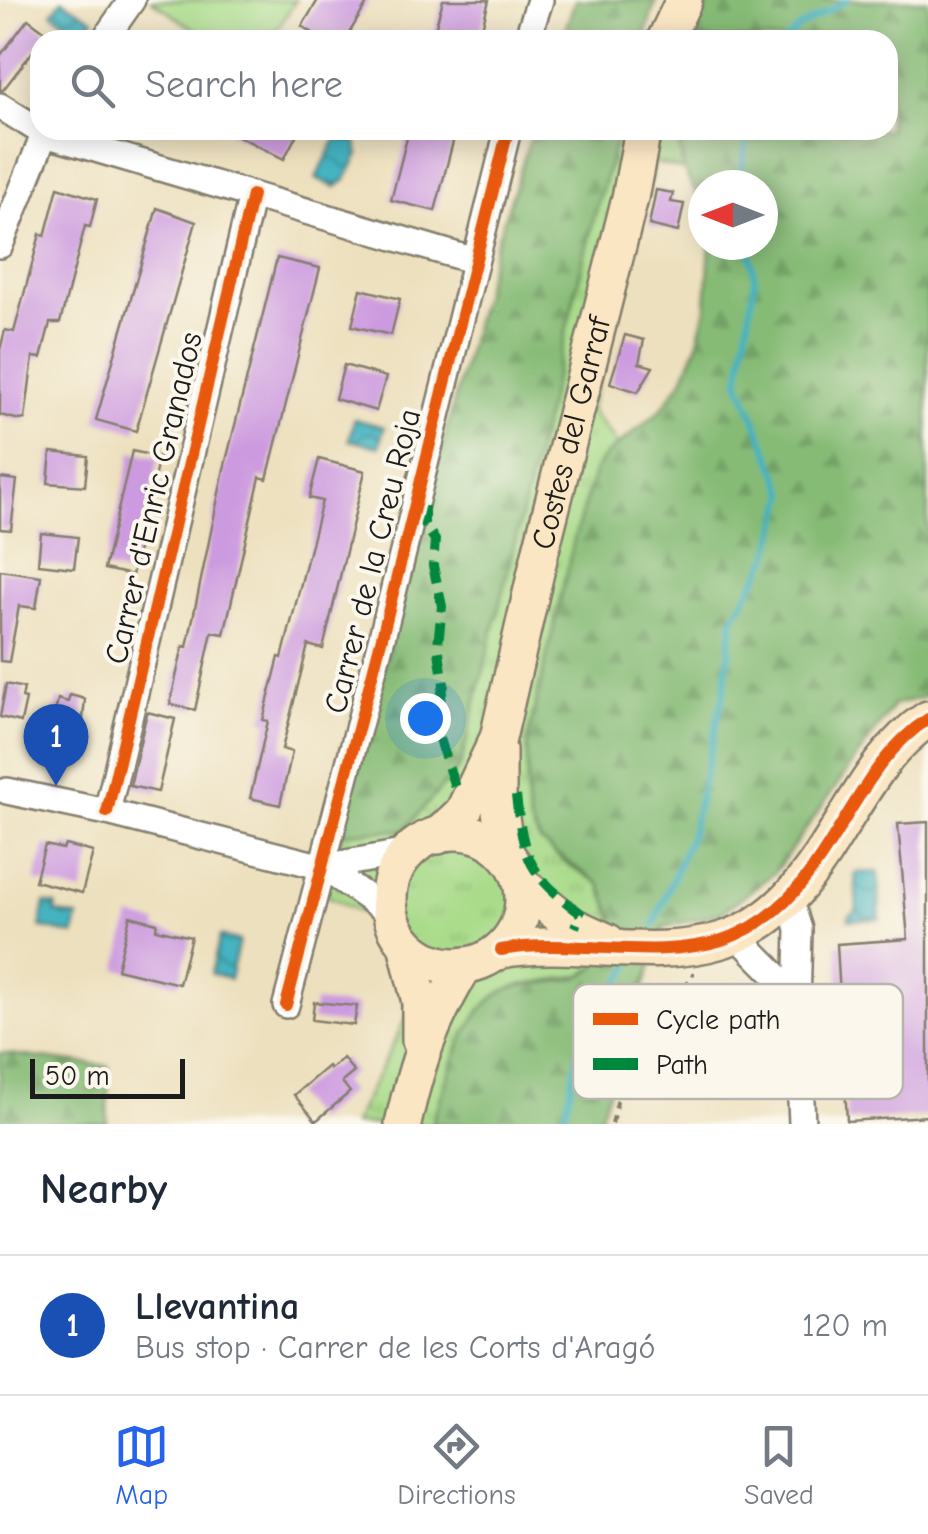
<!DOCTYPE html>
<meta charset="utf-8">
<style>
:root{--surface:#fff;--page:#f6f6f7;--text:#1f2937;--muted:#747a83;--line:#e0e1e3;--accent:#2563eb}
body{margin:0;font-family:"Comic Neue",sans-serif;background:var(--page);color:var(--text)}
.compass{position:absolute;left:688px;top:170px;width:90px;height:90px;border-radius:50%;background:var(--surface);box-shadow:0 5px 25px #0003;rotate:270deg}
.scale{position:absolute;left:30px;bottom:25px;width:155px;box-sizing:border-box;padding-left:10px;border:5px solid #1c1c1c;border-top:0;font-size:28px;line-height:35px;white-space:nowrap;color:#1c1c1c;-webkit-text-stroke:8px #fbf7ec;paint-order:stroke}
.you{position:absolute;left:425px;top:718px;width:35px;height:35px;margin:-25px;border:8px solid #fff;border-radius:50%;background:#1a73e8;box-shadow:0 0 0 15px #1a73e833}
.badge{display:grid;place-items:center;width:65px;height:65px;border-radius:50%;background:var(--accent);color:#fff;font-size:32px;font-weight:700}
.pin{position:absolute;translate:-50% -82px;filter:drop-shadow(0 2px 5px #0008)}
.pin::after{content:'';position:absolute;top:52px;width:35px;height:30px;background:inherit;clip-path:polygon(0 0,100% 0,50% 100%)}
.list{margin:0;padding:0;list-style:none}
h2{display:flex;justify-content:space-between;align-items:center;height:130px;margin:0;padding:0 40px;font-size:42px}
h2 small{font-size:32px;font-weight:400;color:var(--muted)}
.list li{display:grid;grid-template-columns:65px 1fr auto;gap:30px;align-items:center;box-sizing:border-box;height:140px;padding:0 40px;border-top:2px solid var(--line)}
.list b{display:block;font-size:38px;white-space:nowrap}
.list p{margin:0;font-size:32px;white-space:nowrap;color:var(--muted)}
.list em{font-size:32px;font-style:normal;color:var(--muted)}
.icon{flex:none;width:55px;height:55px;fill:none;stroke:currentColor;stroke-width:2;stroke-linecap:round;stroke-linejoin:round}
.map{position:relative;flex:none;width:928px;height:1124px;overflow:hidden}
.search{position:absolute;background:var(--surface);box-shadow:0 5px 25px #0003;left:30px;right:30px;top:30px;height:110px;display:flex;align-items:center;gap:25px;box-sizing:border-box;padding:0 35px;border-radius:30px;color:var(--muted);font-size:38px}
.sheet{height:270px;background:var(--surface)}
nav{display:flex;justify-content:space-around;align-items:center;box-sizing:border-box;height:140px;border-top:2px solid var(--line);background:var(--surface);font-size:28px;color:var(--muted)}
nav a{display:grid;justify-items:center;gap:5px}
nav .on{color:var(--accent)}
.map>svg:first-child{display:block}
.grass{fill:url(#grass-tufts);stroke:#627c53;stroke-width:2.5}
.forest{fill:url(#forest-firs);stroke:#516c49;stroke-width:2.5}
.garden{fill:#a9db8a;stroke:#627c53;stroke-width:2.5}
.water{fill:url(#water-waves);stroke:#30686e;stroke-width:2.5}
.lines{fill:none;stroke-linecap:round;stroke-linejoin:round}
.stream{stroke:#45b3c0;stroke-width:6}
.building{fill:#cc9adf}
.street-casing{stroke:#847e6d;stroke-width:30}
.secondary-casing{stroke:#847e6d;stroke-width:40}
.path{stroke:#847e6d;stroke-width:4;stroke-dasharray:8 8;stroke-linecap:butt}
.street{stroke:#fff;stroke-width:25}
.secondary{stroke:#fbe6c4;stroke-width:35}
.quiet{stroke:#00873e;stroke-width:10;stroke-dasharray:20 10;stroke-linecap:butt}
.cycleway-casing{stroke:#fbf7ec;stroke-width:19}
.cycleway{stroke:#e8590c;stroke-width:12}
.labels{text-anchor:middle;stroke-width:8;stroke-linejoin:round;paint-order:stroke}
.street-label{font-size:32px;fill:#1c1c1c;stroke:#fbf7ec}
.key{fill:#fbf7ec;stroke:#b8b5ae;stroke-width:2.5}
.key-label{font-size:28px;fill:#1c1c1c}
</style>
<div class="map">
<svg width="928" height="1124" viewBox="0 0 928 1124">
<defs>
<pattern id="grass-tufts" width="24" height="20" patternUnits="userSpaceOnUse" patternTransform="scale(2.5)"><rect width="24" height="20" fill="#a9db8a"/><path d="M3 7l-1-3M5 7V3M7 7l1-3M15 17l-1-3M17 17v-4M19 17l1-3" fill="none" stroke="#91bb76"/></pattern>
<pattern id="forest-firs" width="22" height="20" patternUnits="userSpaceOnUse" patternTransform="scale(2.5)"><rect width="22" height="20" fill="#86bb76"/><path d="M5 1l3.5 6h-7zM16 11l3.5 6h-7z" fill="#73a066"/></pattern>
<pattern id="water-waves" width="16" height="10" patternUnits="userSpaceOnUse" patternTransform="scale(2.5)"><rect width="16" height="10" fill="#45b3c0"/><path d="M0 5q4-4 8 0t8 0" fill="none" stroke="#39919b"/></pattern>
</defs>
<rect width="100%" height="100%" fill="#fbf7ec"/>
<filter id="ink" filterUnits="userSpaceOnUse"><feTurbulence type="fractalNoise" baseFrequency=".01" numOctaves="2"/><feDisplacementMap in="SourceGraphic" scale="20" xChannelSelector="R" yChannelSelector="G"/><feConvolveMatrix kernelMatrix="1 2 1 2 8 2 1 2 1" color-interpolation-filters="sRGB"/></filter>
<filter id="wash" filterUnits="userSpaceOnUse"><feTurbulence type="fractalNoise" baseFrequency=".0048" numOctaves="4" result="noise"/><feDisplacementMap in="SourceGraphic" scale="40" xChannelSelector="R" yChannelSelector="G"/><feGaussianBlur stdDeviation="2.25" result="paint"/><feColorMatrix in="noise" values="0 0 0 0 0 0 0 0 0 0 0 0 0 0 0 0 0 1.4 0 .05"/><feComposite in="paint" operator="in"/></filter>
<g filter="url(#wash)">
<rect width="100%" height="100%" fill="#ede0be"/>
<polygon class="grass" points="619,130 676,130 684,170 654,162 590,410 618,445 605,456 589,487 527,741 527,805 540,841 567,864 600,884 616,925 596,966 582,975 531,984 476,1019 458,1048 432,1124 353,1124 408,1014 391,947 371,917 324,894 340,833 593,221"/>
<g class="forest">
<polygon points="575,0 656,0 644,40 562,40"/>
<path d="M711 0H928V696L894 705 775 872 721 913 664 927 598 1124H432C447 1081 459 1022 498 994 526 975 570 991 595 967 604 957 610 938 616 925L600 884 553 852 540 841 530 823 527 805V741L574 539 595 469 605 456 661 410 683 379 697 346 706 308 710 245H763V185H703V207L684 170 676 130H888V40H686Z"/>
<polygon points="533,130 619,130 593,221 460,767 404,830 340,833 494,250"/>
<polygon points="0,1053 109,1066 107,1124 0,1124"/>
</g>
<polygon class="garden" points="151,0 296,0 270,40 210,40"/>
<g class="water">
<polygon points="62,0 94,20 84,35 52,13"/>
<polygon points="341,130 353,130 359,154 345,181 335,187 316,178"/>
<polygon points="354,419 384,427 379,447 349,440"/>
<polygon points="878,872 880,919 849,920 849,916 857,910 855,873"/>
<polygon points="45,903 56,905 55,912 78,917 74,935 40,927"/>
<polygon points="220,936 239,941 230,979 211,974"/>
</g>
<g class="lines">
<g class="stream">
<polyline points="787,40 799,28 847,0"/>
<polyline points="739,185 749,130"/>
<polyline points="654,925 691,834 724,692 733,619 769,557 786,494 739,381 755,279 749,245"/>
<polyline points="563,1124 579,1048 630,966"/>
</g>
</g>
<g id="blocks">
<g class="building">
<polygon points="318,0 369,0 345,40 324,40 302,26"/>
<polygon points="443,0 489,0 479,40 432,40"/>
<polygon points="28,19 47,33 3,90 0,90 0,56"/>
<polygon points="226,130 299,130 284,159"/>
<polygon points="409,130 456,130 435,211 391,200"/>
<polygon points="58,187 97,199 90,227 85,226 60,323 50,323 41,358 33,357 25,419 20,420 0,415 0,350 5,330 14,332 40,234 45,236"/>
<polygon points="656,190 673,193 671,202 684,204 678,232 649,225"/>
<polygon points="157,208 196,222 136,431 96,420"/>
<polygon points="277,258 320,268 267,479 260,477 224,634 212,632 195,710 170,704 183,646 187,647 224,469"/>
<polygon points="361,289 400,299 391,335 352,326"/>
<polygon points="625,335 644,340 639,363 653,367 638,392 610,383"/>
<polygon points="344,365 386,377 376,411 335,399"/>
<polygon points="132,451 159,457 132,575 104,569"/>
<polygon points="51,452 88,456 85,486 48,483"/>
<polygon points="319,459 365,471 323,649 308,645 282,749 292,752 280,805 250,798 268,721 263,720 279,657 282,658 322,501 309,498"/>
<polygon points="0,478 17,480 11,530 0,529"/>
<polygon points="41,533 78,537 74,568 38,564"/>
<polygon points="0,570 41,576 36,608 19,606 9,662 0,661"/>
<polygon points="6,684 24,688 22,698 26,699 21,722 0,717"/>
<polygon points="70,695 85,699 82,728 74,725 66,743 49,739 58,699 68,702"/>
<polygon points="147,712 175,719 158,792 130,786"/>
<polygon points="928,822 928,1116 847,1121 837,944 908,939 898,824"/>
<polygon points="45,845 63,849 65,845 93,852 82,893 35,881"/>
<polygon points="130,916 157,923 156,929 191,937 179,984 117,969"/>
<polygon points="314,1002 357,1006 354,1025 312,1020"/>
<polygon points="343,1058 354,1072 342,1082 350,1092 316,1121 294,1095 328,1066 330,1069"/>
</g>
</g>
</g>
<g filter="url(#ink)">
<use href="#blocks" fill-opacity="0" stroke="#847e6d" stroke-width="2.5"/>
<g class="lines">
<defs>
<g id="street">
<polyline points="104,40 132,0"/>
<polyline points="527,40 540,0"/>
<polyline points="0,106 45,134 475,261"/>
<polyline points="0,245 46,130"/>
<polyline points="7,791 107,812 323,867 391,914"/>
<polyline points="107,812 252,195"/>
<polyline points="323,867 408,852"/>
<polyline points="789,898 799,929 797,1007 802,1124"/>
<path d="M737 934C756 959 785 977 797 1007"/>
<polyline points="286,1005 382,637 508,130"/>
</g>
<g id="secondary">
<polyline points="665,40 684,0"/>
<polyline points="498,750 498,796 506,853"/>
<circle cx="456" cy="899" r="67"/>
<path id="s1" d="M438 836 463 812 498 738 541 550 630 198 643 130"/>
<polyline points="522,885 573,926 608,942"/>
<polyline points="406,944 420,1002 420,1041"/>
<path d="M501 950C574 937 651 962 722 940 830 906 843 774 928 719"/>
<path d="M403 1124C417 1061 431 1021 465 965"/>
</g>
</defs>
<use href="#street" class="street-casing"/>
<use href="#secondary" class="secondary-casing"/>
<polyline class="path" points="612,1124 627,1058 641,1025 693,978 693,972"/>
<use href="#street" class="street"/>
<use href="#secondary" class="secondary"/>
<g class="quiet">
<polyline points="424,506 424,524 435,540 433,566 442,606 438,645 444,685 434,724 456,790"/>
<path d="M516 796C524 860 528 873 580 913L575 927"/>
</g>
<defs>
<g id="cycleway">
<polyline points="107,812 252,195"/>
<path d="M501 950C574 937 651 962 722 940 830 906 843 774 928 719"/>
<polyline points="286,1005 382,637 508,130"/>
</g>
</defs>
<use href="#cycleway" class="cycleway-casing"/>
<use href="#cycleway" class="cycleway"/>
</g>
</g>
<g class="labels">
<g class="street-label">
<text dy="11" stroke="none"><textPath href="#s1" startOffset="430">Costes del Garraf</textPath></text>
<text transform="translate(153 498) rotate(-77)" y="11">Carrer d'Enric Granados</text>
<text transform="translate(372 561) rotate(-76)" y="11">Carrer de la Creu Roja</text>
</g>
</g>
<rect x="573" y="984" width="330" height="115" rx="15" class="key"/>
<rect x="593" y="1013" width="45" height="12" fill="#e8590c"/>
<rect x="593" y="1058" width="45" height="12" fill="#00873e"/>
<g class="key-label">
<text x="656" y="1029">Cycle path</text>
<text x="656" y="1074">Path</text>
</g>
</svg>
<svg class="compass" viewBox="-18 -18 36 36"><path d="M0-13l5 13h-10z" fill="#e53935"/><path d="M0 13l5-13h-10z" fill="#747a83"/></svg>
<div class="scale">50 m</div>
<div class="you"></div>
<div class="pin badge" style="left:56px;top:786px;background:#1a4fb4">1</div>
<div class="search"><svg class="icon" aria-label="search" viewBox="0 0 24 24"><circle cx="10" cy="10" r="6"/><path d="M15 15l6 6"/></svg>Search here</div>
</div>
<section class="sheet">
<h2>Nearby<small></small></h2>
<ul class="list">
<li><span class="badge" style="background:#1a4fb4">1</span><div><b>Llevantina</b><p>Bus stop · Carrer de les Corts d'Aragó</p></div><em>120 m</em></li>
</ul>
</section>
<nav>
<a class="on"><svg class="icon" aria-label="map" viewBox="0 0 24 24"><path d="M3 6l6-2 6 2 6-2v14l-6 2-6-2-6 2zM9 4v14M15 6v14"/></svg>Map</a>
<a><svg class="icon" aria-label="directions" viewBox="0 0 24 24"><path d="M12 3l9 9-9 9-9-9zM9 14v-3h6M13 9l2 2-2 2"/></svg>Directions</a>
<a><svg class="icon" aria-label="saved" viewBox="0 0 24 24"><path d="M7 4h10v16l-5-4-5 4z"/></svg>Saved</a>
</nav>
